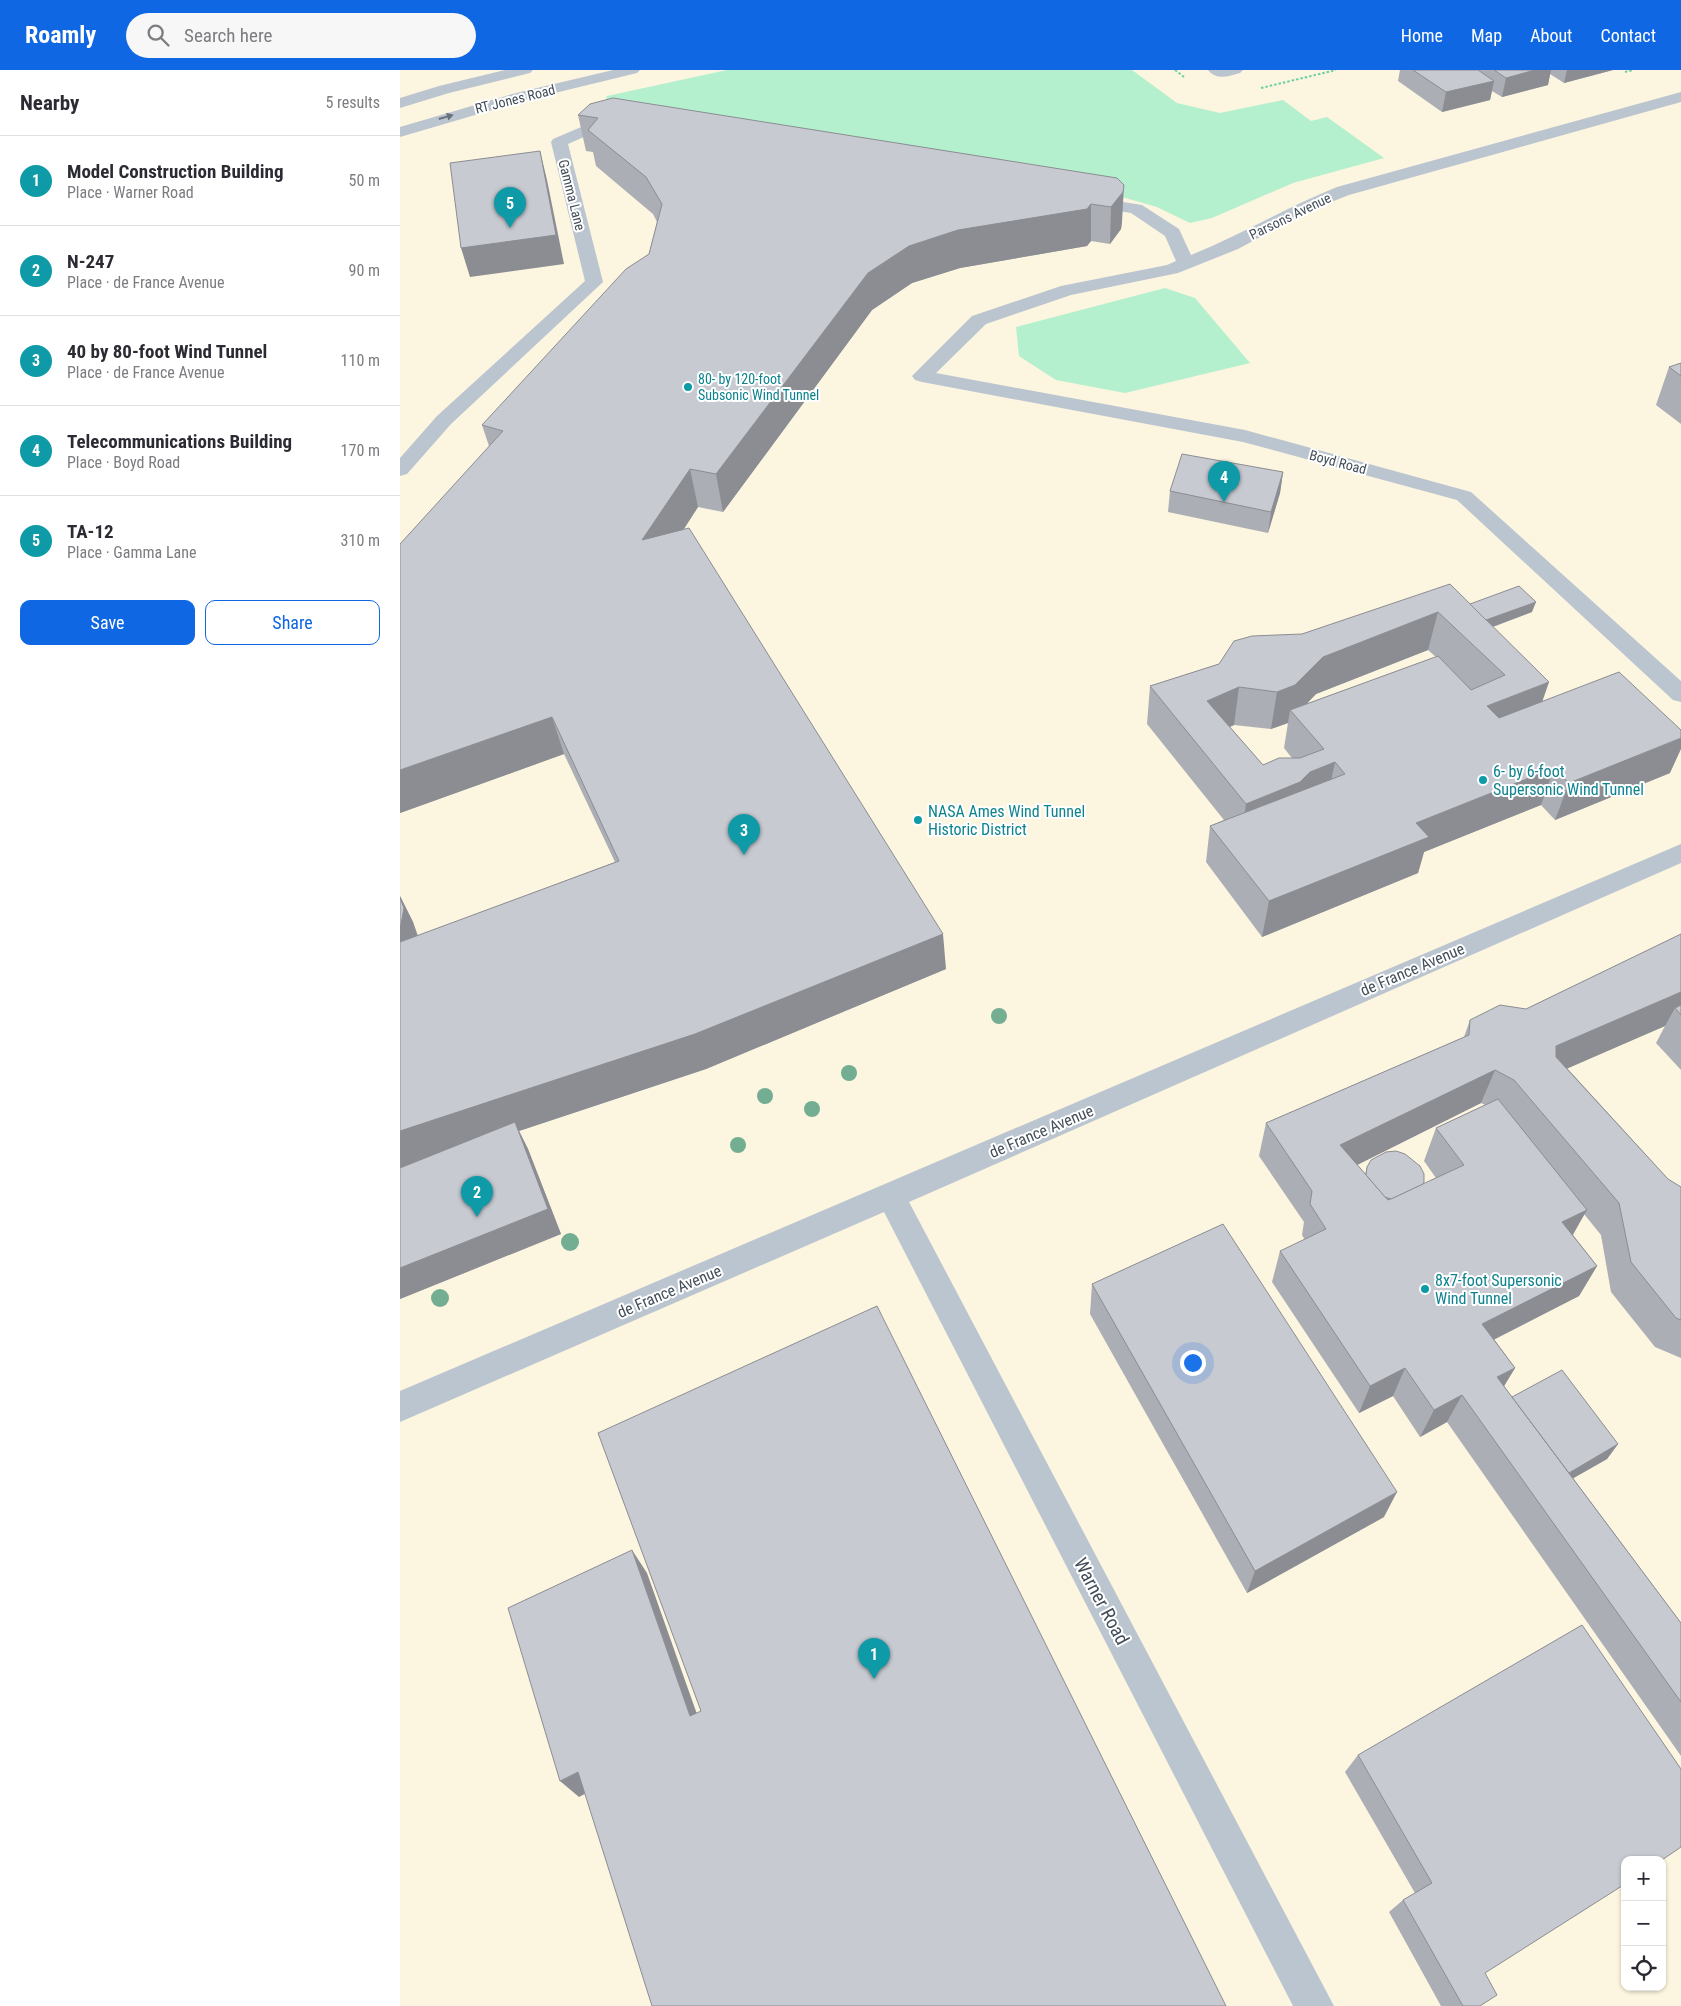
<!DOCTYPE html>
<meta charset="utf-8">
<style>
:root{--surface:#fff;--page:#f7f7f7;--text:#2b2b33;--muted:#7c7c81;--line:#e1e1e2;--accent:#0f67e4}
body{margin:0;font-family:"Roboto Condensed",sans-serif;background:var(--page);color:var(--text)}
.controls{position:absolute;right:15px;bottom:15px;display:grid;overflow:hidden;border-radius:10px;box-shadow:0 1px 4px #0004}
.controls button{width:45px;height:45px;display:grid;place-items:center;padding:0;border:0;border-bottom:1px solid var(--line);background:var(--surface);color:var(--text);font:25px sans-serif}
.you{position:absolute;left:792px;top:1292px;width:18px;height:18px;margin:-12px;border:4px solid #fff;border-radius:50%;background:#1a73e8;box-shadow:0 0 0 8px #1a73e833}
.badge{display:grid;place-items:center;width:32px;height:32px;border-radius:50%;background:var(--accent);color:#fff;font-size:16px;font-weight:700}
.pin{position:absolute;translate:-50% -41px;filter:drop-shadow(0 1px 2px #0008)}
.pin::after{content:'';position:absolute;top:26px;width:18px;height:15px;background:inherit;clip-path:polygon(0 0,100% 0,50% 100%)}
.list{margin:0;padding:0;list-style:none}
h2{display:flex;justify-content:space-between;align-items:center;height:65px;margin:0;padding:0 20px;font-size:21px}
h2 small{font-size:16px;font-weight:400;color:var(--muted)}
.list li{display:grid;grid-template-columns:32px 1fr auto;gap:15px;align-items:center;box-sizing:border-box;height:90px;padding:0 20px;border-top:1px solid var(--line)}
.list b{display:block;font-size:19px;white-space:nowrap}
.list p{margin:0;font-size:16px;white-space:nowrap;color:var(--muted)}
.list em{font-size:16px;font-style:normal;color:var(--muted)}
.actions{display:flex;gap:10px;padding:15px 20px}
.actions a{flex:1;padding:11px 0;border:1px solid var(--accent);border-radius:10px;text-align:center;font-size:18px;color:var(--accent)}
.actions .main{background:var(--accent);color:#fff}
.icon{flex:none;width:28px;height:28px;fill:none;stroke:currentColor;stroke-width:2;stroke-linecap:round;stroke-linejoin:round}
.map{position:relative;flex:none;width:1281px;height:1936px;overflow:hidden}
header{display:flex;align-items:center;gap:30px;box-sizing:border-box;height:70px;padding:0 25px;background:var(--accent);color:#fff}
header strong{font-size:24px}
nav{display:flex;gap:28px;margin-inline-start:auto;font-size:18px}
.search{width:350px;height:45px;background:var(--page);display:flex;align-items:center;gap:12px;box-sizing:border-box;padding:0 18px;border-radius:28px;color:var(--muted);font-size:19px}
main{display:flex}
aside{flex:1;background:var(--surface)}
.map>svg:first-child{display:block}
.commercial{fill:#fcf5e0;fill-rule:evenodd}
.green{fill:#b4f0cd}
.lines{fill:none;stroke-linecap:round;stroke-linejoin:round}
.path{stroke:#6bd0a0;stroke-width:2;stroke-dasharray:2.5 2;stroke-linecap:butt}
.lane{fill:#bbc5cf;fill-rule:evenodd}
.street{fill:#bbc5cf;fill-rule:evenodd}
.tree{fill:#74ae92}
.wall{fill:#abaeb4;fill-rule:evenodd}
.shaded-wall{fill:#8b8d92}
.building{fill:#c7cad1;stroke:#8b8d92;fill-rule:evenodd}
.oneway{fill:#67727c}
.culture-dot{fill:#0f9aa8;stroke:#fff;stroke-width:2}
.labels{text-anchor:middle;stroke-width:4;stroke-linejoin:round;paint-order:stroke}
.far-street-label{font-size:14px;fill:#434e59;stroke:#fff}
.far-culture-label{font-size:14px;fill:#0d838f;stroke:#fff;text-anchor:start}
.culture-label{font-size:16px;fill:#0d838f;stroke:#fff;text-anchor:start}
.street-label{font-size:16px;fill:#434e59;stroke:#fff}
.near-street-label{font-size:19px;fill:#434e59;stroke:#fff}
</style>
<header>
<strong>Roamly</strong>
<div class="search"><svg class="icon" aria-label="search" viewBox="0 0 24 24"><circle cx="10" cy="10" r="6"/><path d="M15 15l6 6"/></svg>Search here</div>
<nav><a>Home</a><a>Map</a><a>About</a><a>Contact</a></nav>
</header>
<main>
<aside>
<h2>Nearby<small>5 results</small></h2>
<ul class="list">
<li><span class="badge" style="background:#0f9aa8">1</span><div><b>Model Construction Building</b><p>Place · Warner Road</p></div><em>50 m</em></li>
<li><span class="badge" style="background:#0f9aa8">2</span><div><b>N-247</b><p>Place · de France Avenue</p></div><em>90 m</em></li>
<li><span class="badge" style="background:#0f9aa8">3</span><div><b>40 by 80-foot Wind Tunnel</b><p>Place · de France Avenue</p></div><em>110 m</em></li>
<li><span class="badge" style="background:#0f9aa8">4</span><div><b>Telecommunications Building</b><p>Place · Boyd Road</p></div><em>170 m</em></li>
<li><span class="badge" style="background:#0f9aa8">5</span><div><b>TA-12</b><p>Place · Gamma Lane</p></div><em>310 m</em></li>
</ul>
<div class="actions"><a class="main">Save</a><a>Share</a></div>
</aside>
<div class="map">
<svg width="1281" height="1936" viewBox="0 0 1281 1936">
<rect width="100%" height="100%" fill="#eeebeb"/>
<path class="commercial" d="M0 0H1281V1936H0ZM1225 1790H1262V1917H1225Z"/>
<g class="green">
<polygon points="327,0 732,0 777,33 820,43 883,30 911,51 927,47 984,88 893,113 812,148 790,153 757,137 715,125 200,47 207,26"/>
<polygon points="765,218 795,228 850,293 725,323 656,310 619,286 616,257"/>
</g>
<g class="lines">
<g class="path">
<polyline points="775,0 784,7"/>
<polyline points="1225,2 1233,0"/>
<polyline points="861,18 936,0"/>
</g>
<path class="lane" d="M808 0H843L840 3C829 6 817 11 808 0Z"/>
<g class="street">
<polygon points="105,0 133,0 130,3 49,23 0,38 0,28 39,16"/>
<polygon points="213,0 240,0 237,3 126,30 0,67 0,57 116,23"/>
<path d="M1281 22V32L949 125 911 140 838 179 778 203 671 225 586 254 536 303 845 360 1071 422 1281 611V632L1273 630 1057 430 843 372 522 312 515 310 512 306 572 246 661 216 767 195 776 191 765 166 731 143 680 135 678 131 680 127 686 126 742 135 779 159 791 185C841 165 887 137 937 117Z"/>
<polygon points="200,49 224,54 226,57 224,60 218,62 202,59 168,74 203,212 51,354 7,404 0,406 0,388 37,346 185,211 151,72 153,69"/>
<polygon points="1281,774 1281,793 509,1132 934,1936 893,1936 484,1142 0,1352 0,1321"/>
</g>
</g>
<g class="tree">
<circle cx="599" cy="946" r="8"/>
<circle cx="449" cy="1003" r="8"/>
<circle cx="365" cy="1026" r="8"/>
<circle cx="412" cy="1039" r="8"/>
<circle cx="338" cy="1075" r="8"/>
<circle cx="170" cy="1172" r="9"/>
<circle cx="40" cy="1228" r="9"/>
</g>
<g class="wall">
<polygon points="1000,0 1213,0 1164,13 1150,4 1148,15 1102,27 1092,21 1090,30 1042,42 998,11"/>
<polygon points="178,45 717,108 722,152 721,159 710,174 691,171 687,176 560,198 512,213 472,240 323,442 298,437 284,459 546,899 306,999 119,1061 128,1079 161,1164 0,1229 0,826 13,852 18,866 215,792 164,684 0,743 89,376 82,355 249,184 257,152 253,144 196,96 193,82 186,81"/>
<polygon points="1281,293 1281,354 1256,335 1269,297"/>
<polygon points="883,402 880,423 868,463 768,442 770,421"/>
<path d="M1070 534 1132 542 1093 557 1143 631 1270 703 1155 750 1141 735 1024 782 1018 803 862 867 806 792 810 756 824 750 747 654 750 616 819 594 902 564ZM1028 580 1036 587 906 634 916 624ZM888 653 884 678 892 688 863 695 830 657 834 655 871 659Z"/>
<path d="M1281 864V1000L1256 973 1265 956 1167 998 1268 1109 1281 1117V1288L1255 1277 1211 1222 1201 1165 1184 1144 1173 1165 1197 1196 1179 1226 1094 1269 1115 1298 1104 1316 1112 1327 1218 1374 1207 1389 1173 1408 1281 1553V1686L1047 1352 1020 1367 993 1326 959 1343 872 1212 880 1181 905 1170 902 1165 904 1152 859 1086 866 1053 1064 967 1070 950 1126 939ZM1081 1033 1085 1035 1036 1058 1024 1091 1036 1108 1023 1114 967 1097 965 1104 957 1095Z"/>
<polygon points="692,1214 984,1447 847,1523 690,1244"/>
<polygon points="958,1685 1085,1903 1080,1936 1041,1936 989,1842 1003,1830 1015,1823 945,1702"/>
</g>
<g class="shaded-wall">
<polygon points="1135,0 1151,0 1148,15 1102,27 1106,8"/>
<polygon points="1167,0 1213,0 1164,13"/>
<polygon points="1094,11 1090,30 1042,42 1046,22"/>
<polygon points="140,81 147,110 164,194 70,207 61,178"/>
<polygon points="724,115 722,152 721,159 710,174 711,137"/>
<polygon points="691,134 691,171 687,176 560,198 512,213 472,240 323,442 316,404 468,203 509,176 558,160"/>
<polygon points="290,399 298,437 252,508 242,470"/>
<polygon points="883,402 880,423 868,463 871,442"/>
<polygon points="1136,532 1132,542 1065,567 1068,556"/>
<polygon points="1038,542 1028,580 916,624 895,646 890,640 888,653 871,659 877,622 923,587"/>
<polygon points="1149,612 1136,650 1076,674 1087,636"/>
<polygon points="839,617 834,655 802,668 807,631"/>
<polygon points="152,647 164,684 0,743 0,700"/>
<polygon points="1281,668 1281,679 1270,703 1155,750 1169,713"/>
<polygon points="935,692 927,729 841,771 846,734 910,702"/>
<polygon points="1154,698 1141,735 1024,782 1018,803 862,867 869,831 1016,753"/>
<polygon points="0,826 13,852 18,867 0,905"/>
<polygon points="543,864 546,899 306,999 119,1061 128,1079 161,1164 0,1229 0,1061"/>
<polygon points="1281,922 1281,945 1275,938 1265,956 1141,1010 1156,976"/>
<polygon points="1095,1000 1081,1033 931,1108 940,1075"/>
<polygon points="1187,1140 1169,1171 1162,1152"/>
<polygon points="1197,1196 1179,1226 1068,1283 1082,1254"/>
<polygon points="1005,1298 993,1326 959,1343 970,1316"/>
<polygon points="1115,1298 1098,1326 1097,1307"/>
<polygon points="1062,1325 1047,1352 1020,1367 1034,1340"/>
<polygon points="1218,1374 1207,1389 1151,1421 1161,1407"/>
<polygon points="997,1422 984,1447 847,1523 855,1501"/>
<polygon points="232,1480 247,1503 304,1664 290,1646"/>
<polygon points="178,1702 196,1718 179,1727 160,1711"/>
</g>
<g class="building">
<polygon points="1013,0 1078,0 1094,11 1046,22"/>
<polygon points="1094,0 1135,0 1106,8"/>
<polygon points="213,28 717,108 724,115 723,122 711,137 691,134 687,139 558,160 509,176 468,203 316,404 290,399 242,470 289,458 543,864 295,964 0,1061 0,872 219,791 152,647 0,700 0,474 103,361 82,355 226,199 249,184 262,134 246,107 188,60 198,48 178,45 190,34"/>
<polygon points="140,81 156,165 61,178 50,93"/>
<polygon points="1281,293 1281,306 1269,297"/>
<polygon points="782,384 883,402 871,442 770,421"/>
<path d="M1050 514 1149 612 1087 636 1099 648 1219 602 1281 660V668L1169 713 1154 698 1016 753 1029 767 869 831 810 756 945 704 935 692 910 702 900 712 846 734 750 616 819 594 834 571 852 566 902 564ZM1038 542 1105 605 1071 620 1038 586 890 640 924 679 900 688H879L863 695 807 631 839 617 877 622 895 615 923 587Z"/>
<polygon points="1119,516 1136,532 1086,550 1070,534"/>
<polygon points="0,828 4,838 1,854 0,856"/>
<polygon points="1281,864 1281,922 1156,976 1156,987 1268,1109 1281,1117 1281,1250 1276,1248 1231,1192 1219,1133 1114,1010 1095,1000 940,1075 988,1130 1064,1095 1036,1058 1098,1029 1187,1140 1162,1152 1197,1196 1082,1254 1115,1298 1097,1307 1281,1553 1281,1632 1062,1325 1034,1340 1005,1298 970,1316 880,1181 926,1159 910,1134 912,1121 866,1053 1069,965 1070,950 1100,935 1126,939"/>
<polygon points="1281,935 1281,945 1275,938"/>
<polygon points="115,1052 148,1139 0,1198 0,1098"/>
<polygon points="996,1081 1005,1084 1020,1096 1024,1104 1024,1112 1023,1114 991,1129 985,1127 967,1106 966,1105 967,1097 971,1090 986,1082"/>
<polygon points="823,1154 997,1422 855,1501 692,1214"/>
<polygon points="477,1236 826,1936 252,1936 178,1702 160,1711 108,1538 232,1480 290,1646 301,1641 198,1363"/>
<polygon points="1162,1300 1218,1374 1169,1403 1112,1327"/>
<polygon points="1182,1555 1281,1699 1281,1777 1262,1790 1225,1790 1225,1814 1085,1903 1097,1925 1080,1936 1063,1936 1003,1830 1032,1813 958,1685"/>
</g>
<defs><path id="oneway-solid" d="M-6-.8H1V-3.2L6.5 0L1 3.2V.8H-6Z" transform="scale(1.25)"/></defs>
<use class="oneway" href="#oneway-solid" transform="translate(46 47) rotate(-16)"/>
<g class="culture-dot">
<circle cx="288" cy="317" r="5"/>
<circle cx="1083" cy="710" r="5"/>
<circle cx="518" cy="750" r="5"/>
<circle cx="1025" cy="1219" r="5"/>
</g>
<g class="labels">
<g class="far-street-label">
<text transform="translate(115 29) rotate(-14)" y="5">RT Jones Road</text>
<text transform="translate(172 125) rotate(76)" y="5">Gamma Lane</text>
<text transform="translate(890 146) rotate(-26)" y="5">Parsons Avenue</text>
<text transform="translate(938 392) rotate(15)" y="5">Boyd Road</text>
</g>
<g class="far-culture-label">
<text x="298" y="314">80- by 120-foot<tspan x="298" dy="16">Subsonic Wind Tunnel</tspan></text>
</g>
<g class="culture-label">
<text x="1093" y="707">6- by 6-foot<tspan x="1093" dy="18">Supersonic Wind Tunnel</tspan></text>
<text x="528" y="747">NASA Ames Wind Tunnel<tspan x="528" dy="18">Historic District</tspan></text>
<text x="1035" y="1216">8x7-foot Supersonic<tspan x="1035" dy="18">Wind Tunnel</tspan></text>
</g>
<g class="street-label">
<text transform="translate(1012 899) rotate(-23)" y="6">de France Avenue</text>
<text transform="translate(641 1061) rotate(-23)" y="6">de France Avenue</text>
<text transform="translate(269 1221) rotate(-23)" y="6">de France Avenue</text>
</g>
<g class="near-street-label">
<text transform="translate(702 1531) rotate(62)" y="7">Warner Road</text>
</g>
</g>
</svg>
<div class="controls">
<button>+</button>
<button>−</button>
<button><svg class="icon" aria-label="locate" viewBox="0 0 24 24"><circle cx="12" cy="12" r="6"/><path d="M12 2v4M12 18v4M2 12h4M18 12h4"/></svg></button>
</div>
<div class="you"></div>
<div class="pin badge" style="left:474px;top:1609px;background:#0f9aa8">1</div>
<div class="pin badge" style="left:77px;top:1147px;background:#0f9aa8">2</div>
<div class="pin badge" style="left:344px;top:785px;background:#0f9aa8">3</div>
<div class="pin badge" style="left:824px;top:432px;background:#0f9aa8">4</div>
<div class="pin badge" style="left:110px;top:158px;background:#0f9aa8">5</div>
</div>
</main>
